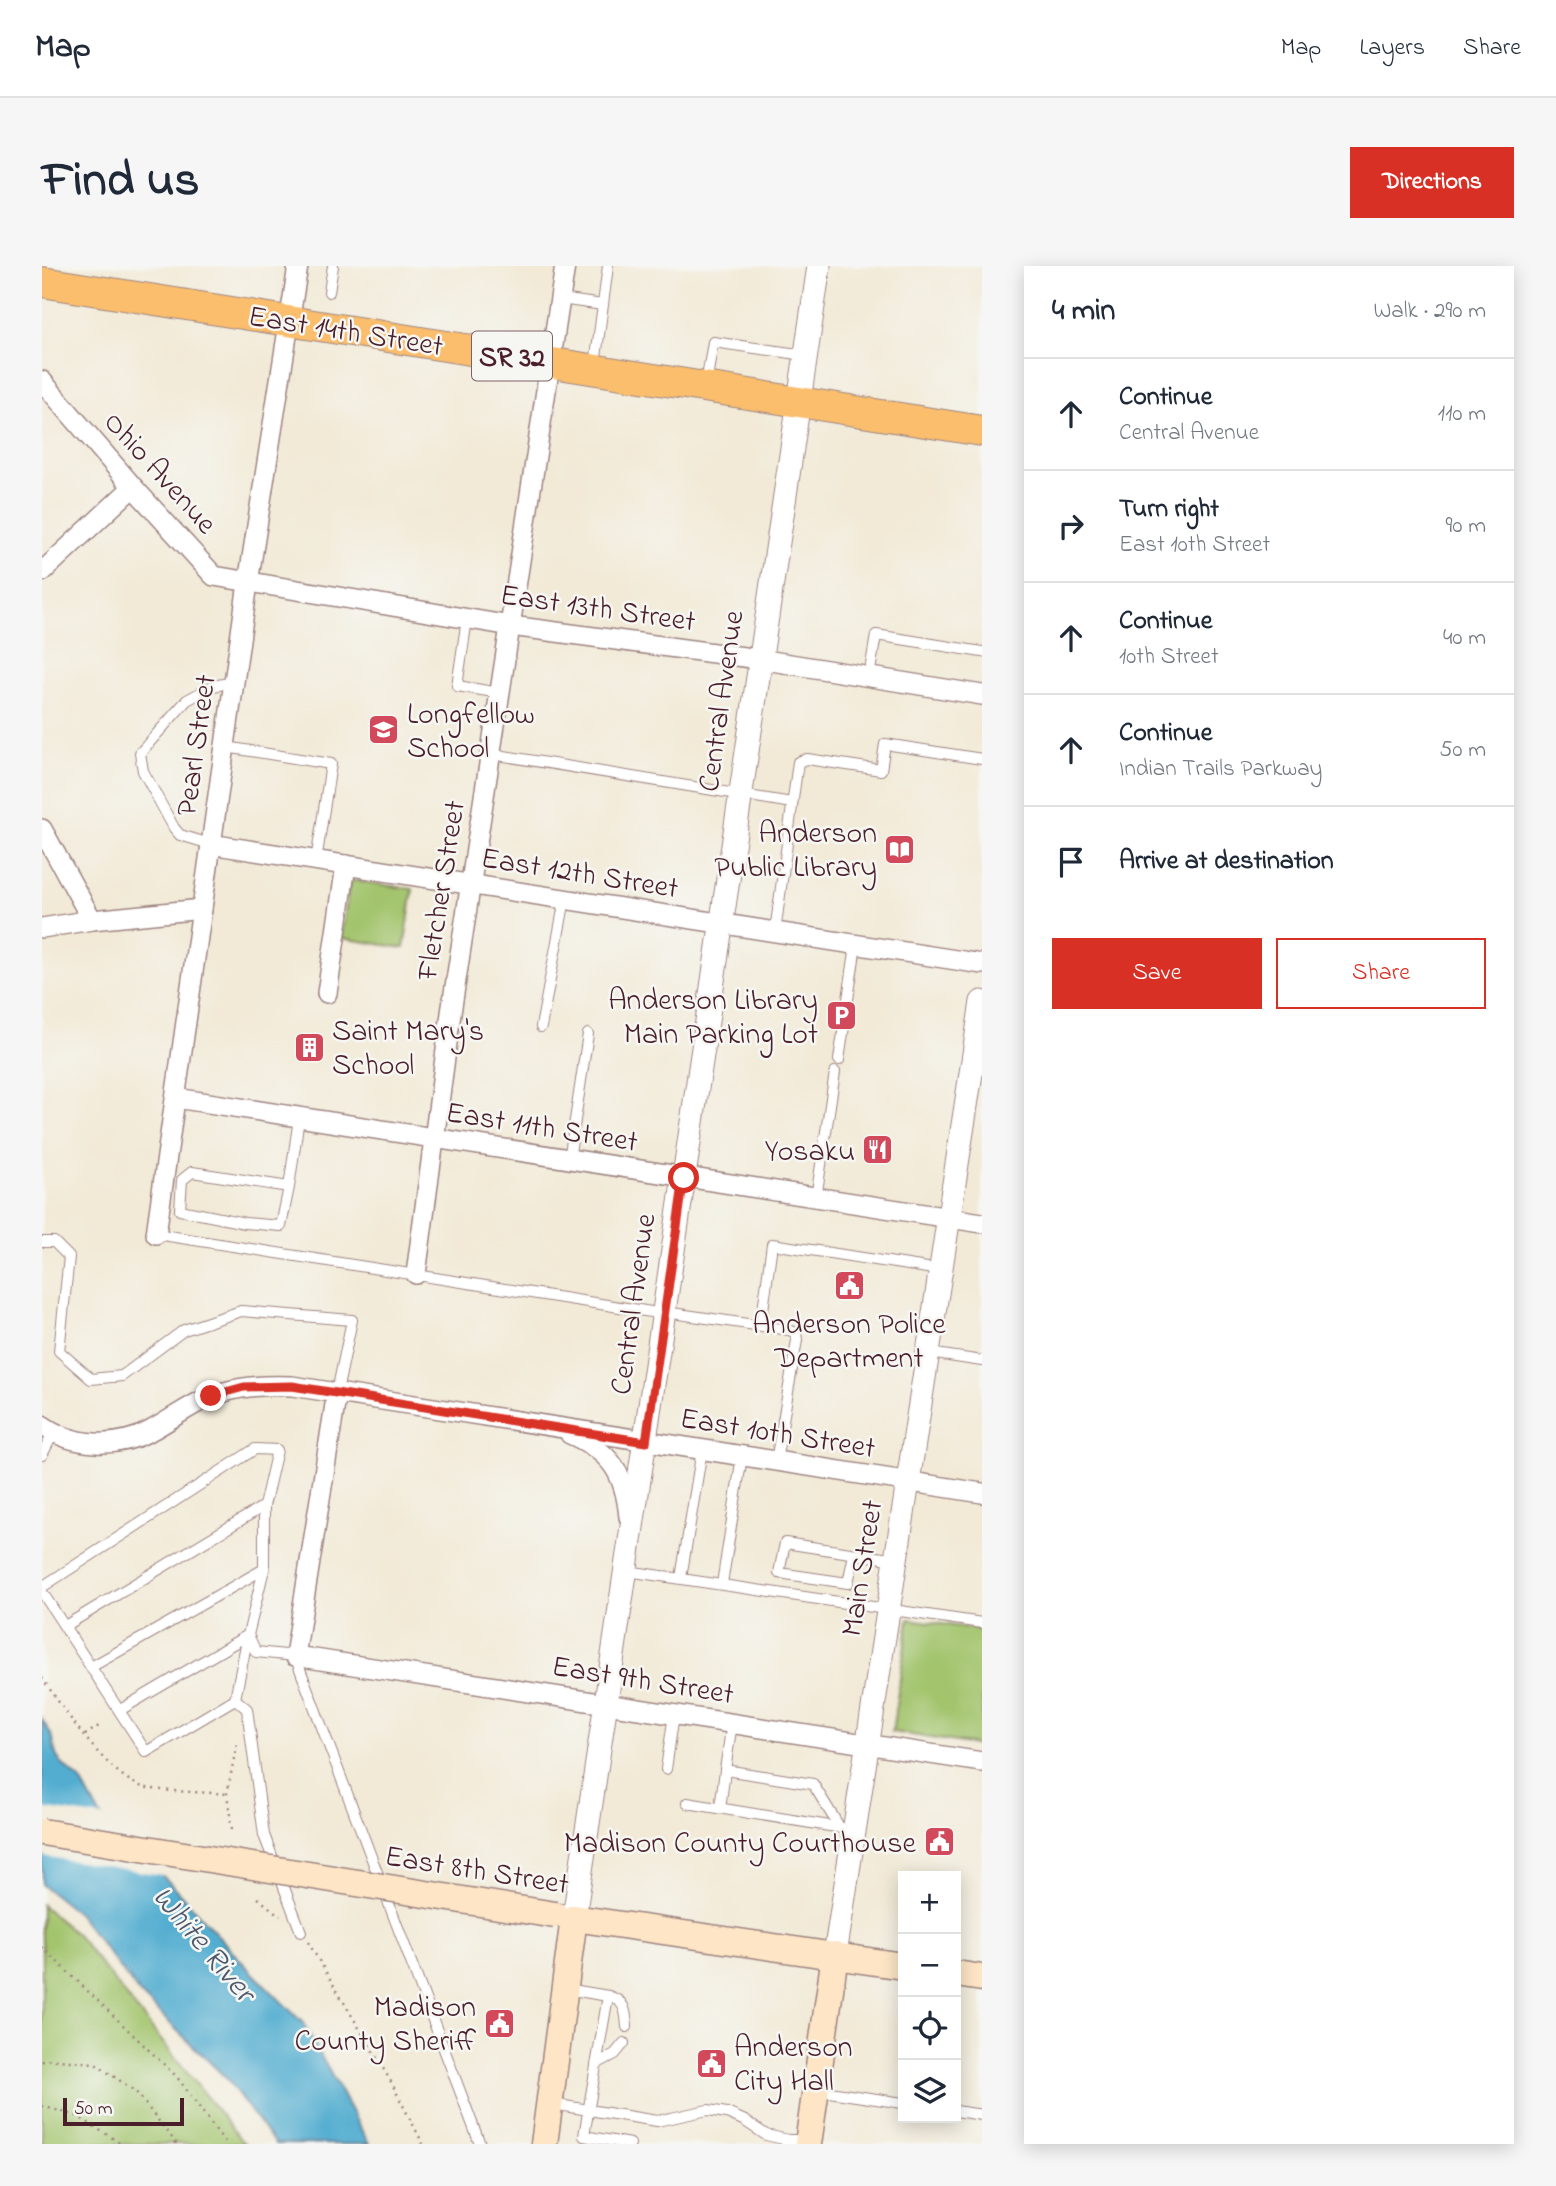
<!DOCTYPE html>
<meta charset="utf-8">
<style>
:root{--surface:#fff;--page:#f6f6f7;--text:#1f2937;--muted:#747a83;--line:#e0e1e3;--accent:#d93025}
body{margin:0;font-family:"Indie Flower",sans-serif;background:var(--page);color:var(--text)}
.controls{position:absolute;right:21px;bottom:21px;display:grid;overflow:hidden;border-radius:0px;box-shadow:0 4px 18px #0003}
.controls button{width:63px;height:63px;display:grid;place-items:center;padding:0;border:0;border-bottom:2px solid var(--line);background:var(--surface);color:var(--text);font:35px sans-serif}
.scale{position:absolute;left:21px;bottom:18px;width:121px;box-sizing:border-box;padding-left:7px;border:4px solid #4a1f2b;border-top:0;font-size:19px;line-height:24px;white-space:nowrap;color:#4a1f2b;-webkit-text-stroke:5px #f6f6f2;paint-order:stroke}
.stop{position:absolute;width:21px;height:21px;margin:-16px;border:5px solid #d93025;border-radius:50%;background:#fff}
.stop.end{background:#d93025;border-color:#fff;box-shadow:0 2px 7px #0008}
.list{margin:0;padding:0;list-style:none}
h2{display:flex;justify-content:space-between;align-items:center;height:91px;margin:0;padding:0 28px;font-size:30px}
h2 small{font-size:23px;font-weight:400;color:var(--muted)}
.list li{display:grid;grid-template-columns:46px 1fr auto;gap:21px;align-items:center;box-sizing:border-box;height:112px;padding:0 28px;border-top:2px solid var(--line)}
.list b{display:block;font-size:26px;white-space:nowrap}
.list p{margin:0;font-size:23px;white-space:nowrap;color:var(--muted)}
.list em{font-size:23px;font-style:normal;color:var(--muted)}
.actions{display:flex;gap:14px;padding:21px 28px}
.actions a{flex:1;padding:16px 0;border:2px solid var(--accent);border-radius:0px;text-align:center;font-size:24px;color:var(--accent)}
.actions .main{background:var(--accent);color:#fff}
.icon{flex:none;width:38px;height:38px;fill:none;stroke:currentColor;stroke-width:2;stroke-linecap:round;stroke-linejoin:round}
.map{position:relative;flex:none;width:940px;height:1878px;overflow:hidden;border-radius:0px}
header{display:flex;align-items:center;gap:42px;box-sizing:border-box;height:98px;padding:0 35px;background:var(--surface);border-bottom:2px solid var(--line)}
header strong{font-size:33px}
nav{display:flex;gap:38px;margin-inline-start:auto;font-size:24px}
.intro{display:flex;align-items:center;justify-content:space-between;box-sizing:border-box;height:168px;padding:0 42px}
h1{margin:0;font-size:49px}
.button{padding:18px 32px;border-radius:0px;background:var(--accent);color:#fff;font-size:24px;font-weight:700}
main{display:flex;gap:42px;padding:0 42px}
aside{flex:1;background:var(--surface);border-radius:0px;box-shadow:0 4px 18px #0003}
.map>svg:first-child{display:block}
.green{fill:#a3c46d;stroke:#76724c;stroke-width:2}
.water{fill:#52add0;stroke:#4e667e;stroke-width:2}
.pier{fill:#f2ead7}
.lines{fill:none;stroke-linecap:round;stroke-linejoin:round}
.service-casing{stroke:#9e8481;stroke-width:12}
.minor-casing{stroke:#9e8481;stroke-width:22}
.tertiary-casing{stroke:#9e8481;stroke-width:25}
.secondary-casing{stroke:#9e8481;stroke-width:29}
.primary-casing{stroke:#9e8481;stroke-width:32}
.path{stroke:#9e8481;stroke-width:2.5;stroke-dasharray:2 5;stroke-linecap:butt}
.service{stroke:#fff;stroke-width:10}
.minor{stroke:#fff;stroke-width:19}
.tertiary{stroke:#fff;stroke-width:23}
.secondary{stroke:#fde5c5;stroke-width:26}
.primary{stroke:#fabe6d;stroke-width:30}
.secondary-bridge-casing{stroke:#9e8481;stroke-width:29;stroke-linecap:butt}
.secondary-bridge{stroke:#fde5c5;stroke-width:26}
.route{stroke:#d93025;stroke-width:9}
.labels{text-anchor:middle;stroke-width:5;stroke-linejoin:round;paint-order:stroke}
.shield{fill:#f6f6f2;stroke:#7e6067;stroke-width:2}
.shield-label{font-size:28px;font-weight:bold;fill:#4a1f2b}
.street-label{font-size:30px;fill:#4a1f2b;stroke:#f6f6f2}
.poi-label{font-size:30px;fill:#4a1f2b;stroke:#f6f6f2;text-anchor:end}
.water-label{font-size:32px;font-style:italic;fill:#4d586d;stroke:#f6f6f2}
</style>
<header>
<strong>Map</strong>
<nav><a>Map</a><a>Layers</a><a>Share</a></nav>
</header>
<div class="intro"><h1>Find us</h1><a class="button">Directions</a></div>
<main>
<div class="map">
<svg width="940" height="1878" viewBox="0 0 940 1878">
<rect width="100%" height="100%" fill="#f6f6f2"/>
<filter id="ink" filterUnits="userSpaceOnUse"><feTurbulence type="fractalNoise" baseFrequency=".0143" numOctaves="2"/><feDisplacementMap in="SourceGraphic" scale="14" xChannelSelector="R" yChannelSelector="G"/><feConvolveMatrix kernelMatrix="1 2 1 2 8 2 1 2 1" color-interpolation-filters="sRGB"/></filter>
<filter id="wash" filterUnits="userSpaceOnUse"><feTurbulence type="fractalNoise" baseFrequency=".00686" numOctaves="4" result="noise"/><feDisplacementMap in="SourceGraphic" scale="28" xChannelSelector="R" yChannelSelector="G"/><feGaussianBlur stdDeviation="1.57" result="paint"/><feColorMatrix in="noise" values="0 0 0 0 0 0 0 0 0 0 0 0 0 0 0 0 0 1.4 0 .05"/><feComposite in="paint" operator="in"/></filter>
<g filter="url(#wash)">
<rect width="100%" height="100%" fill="#f2ead7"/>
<g class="green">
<polygon points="308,614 371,623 362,682 299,672"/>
<polygon points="867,1353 940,1364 940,1480 850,1466"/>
<polygon points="0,1639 35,1669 202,1878 0,1878"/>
</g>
<polygon class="water" points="0,1453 11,1472 14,1489 19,1497 39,1515 57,1548 129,1618 202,1698 261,1757 327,1878 233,1878 184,1812 98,1728 35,1647 0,1619"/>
<polygon class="pier" points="0,1542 67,1552 126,1610 0,1590"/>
</g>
<g filter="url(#ink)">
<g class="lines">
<defs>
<g id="service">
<polyline points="287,26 291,0"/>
<polyline points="518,33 561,39"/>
<polyline points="553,99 566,0"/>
<polyline points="664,118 671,76 763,89"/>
<polyline points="425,353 415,420 458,427"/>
<polyline points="827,411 834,369 940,386"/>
<polyline points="184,481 289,498 274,595"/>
<polyline points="450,488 750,537"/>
<polyline points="168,578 138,569 132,562 101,505 98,487 145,434 171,420 192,416"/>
<polyline points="733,666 756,496 765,493 839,504 843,478 940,493"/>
<polyline points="499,761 523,633"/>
<polyline points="797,794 814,679"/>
<polyline points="527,894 546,768"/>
<polyline points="247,921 239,960 203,957 138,944 140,914 150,906 247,921 257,852"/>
<polyline points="774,932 793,806"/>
<polyline points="114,968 622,1048"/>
<polyline points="0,976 12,976 27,991 17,1085 49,1113 80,1110 142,1064 199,1045 310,1054 295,1126"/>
<polyline points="623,1046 747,1064 754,1067 755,1074 734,1195"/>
<polyline points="719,1059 730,978 898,1004"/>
<polyline points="887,1087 940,1095"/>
<polyline points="0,1189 12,1166"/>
<polyline points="812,1288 806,1317 737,1307 743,1277 854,1294"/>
<polyline points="585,1305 940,1357"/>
<polyline points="639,1312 660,1184"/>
<polyline points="680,1318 700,1190"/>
<polyline points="0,1321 213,1183 235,1184 222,1240 222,1303 206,1369 214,1386 253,1390 438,1878"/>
<polyline points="0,1326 104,1486 193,1433"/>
<polyline points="23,1360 222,1240"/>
<polyline points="49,1401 222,1303"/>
<polyline points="78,1444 206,1369 193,1433 205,1443 222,1569 259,1666"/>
<polyline points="690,1457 683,1504 771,1518 798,1562"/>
<polyline points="624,1503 632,1448"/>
<polyline points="645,1537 800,1562"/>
<polyline points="678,1543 683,1504"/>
<polyline points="524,1723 566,1730 542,1870 588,1878"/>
<path d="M566 1730C583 1734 584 1745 585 1761"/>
<polyline points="554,1798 573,1788 582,1777"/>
<polyline points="774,1824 861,1837"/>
<polyline points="510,1838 615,1855 666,1844 685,1847 703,1855 724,1869 746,1874 766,1874"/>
<polyline points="914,1845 940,1849"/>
</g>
<g id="minor">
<polyline points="0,115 91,221 172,310 469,360 717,393 940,429"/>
<polyline points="0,306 91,221"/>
<polyline points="0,563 50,654"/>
<polyline points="168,578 940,698"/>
<polyline points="0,662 50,654 160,643"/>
<polyline points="285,727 304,599"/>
<polyline points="134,832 940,957"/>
<polyline points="114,968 206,317 256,0"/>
<polyline points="374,1008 409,747 523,0"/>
<polyline points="295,1126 253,1390 940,1496"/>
<path d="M0 1159C31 1181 75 1183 108 1165 129 1154 147 1139 170 1130 196 1120 222 1119 250 1120L940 1227"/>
<path d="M528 1168C569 1186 583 1207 587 1251"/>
</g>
<g id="tertiary">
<polyline points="516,1649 532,1652 777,0"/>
<polyline points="793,1689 940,736"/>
</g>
<g id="secondary">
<polyline points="914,1708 940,1712"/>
<polyline points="502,1878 532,1652 861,1700"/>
<polyline points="766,1878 793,1689"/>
</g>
<polyline id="primary" points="0,16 940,165"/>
</defs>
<use href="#service" class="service-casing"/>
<use href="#minor" class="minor-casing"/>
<use href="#tertiary" class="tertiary-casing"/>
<use href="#secondary" class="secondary-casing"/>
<use href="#primary" class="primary-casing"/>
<g class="path">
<path d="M0 1412C22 1443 62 1505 98 1520 114 1526 165 1526 185 1528"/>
<polyline points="43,1469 60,1458"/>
<polyline points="190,1563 185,1528 195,1477"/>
<polyline points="216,1632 238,1650"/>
<polyline points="266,1676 348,1814 381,1878"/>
<polyline points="0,1681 135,1811 184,1878"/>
<polyline points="0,1796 3,1793 52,1797 93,1825 135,1878"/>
<polyline points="0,1840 35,1850 80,1878"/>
</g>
<use href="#service" class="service"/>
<use href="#minor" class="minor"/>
<use href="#tertiary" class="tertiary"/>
<use href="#secondary" class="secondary"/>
<use href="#primary" class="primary"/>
<defs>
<polyline id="secondary-bridge" points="0,1566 513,1649"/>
</defs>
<use href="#secondary-bridge" class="secondary-bridge-casing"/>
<use href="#secondary-bridge" class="secondary-bridge"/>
</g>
</g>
<g class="lines" filter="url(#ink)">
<polyline class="route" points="169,1130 202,1121 250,1120 604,1176 642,912"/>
</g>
<defs>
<symbol id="school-square" viewBox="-11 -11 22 22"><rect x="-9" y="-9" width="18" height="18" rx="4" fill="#d1495b" stroke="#f6f6f2"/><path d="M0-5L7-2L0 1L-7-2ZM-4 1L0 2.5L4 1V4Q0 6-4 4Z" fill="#fff"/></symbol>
<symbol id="library-square" viewBox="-11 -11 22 22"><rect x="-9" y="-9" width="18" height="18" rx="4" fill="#d1495b" stroke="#f6f6f2"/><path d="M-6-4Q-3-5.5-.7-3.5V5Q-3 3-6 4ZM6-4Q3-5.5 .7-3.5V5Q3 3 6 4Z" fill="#fff"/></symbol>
<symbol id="parking-square" viewBox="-11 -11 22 22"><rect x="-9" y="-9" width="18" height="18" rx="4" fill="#d1495b" stroke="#f6f6f2"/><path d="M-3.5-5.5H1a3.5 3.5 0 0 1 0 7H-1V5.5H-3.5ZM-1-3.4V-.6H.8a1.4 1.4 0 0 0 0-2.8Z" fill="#fff"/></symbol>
<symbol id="building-square" viewBox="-11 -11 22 22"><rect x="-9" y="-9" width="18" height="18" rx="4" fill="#d1495b" stroke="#f6f6f2"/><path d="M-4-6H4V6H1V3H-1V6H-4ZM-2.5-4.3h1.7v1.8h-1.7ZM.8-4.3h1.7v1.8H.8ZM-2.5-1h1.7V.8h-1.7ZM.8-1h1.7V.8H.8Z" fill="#fff"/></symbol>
<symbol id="restaurant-square" viewBox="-11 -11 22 22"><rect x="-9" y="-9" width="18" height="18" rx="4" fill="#d1495b" stroke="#f6f6f2"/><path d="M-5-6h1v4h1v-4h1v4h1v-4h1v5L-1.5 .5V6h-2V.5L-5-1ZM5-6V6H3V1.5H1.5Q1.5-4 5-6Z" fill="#fff"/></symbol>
<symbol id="civic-square" viewBox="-11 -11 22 22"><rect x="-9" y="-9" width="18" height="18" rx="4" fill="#d1495b" stroke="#f6f6f2"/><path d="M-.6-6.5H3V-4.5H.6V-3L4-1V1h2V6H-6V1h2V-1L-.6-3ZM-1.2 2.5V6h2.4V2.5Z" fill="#fff"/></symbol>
</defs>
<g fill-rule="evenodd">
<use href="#school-square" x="324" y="446" width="35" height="35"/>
<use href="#library-square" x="840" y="566" width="35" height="35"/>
<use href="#parking-square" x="782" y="732" width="35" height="35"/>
<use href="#building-square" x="250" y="764" width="35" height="35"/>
<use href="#restaurant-square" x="818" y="866" width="35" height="35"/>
<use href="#civic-square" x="790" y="1002" width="35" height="35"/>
<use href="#civic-square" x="880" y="1558" width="35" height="35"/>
<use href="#civic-square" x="440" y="1740" width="35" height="35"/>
<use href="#civic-square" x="652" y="1780" width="35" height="35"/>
</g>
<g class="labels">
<rect class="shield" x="430" y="65.5" width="80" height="49" rx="5"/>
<g class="shield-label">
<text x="470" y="100">SR 32</text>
</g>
<g class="street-label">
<text transform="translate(304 64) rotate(9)" y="10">East 14th Street</text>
<text transform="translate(119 206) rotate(48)" y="10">Ohio Avenue</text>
<text transform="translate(556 341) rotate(8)" y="10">East 13th Street</text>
<text transform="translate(678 435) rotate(-82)" y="10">Central Avenue</text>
<text transform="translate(153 479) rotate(-82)" y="10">Pearl Street</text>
<text transform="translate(538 606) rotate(9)" y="10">East 12th Street</text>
<text transform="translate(398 624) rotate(-81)" y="10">Fletcher Street</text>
<text transform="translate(500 860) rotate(9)" y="10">East 11th Street</text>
<text transform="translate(590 1038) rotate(-82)" y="10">Central Avenue</text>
<text transform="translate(736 1166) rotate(9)" y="10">East 10th Street</text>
<text transform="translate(819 1302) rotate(-81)" y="10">Main Street</text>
<text transform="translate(601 1413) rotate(9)" y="10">East 9th Street</text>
<text transform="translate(435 1603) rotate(9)" y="10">East 8th Street</text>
</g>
<g class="poi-label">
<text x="365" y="457" text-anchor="start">Longfellow<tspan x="365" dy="34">School</tspan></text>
<text x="835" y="576">Anderson<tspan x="835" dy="34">Public Library</tspan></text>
<text x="776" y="743">Anderson Library<tspan x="776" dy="34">Main Parking Lot</tspan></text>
<text x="290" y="774" text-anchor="start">Saint Mary's<tspan x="290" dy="34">School</tspan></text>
<text x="813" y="894">Yosaku</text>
<text x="807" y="1067" text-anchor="middle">Anderson Police<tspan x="807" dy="34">Department</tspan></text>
<text x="874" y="1586">Madison County Courthouse</text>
<text x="434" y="1750">Madison<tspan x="434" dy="34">County Sheriff</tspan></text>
<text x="692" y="1790" text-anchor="start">Anderson<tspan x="692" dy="34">City Hall</tspan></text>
</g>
<g class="water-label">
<text transform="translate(163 1677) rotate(50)" y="11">White River</text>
</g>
</g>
</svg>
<div class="controls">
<button>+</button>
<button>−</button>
<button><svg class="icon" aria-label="locate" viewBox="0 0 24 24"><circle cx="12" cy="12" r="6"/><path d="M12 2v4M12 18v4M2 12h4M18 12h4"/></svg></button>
<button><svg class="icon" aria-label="layers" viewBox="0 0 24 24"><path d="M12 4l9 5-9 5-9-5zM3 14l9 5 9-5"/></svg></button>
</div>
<div class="scale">50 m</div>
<div class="stop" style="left:642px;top:912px"></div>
<div class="stop end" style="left:169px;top:1130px"></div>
</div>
<aside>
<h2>4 min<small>Walk · 290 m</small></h2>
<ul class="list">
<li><svg class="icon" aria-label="ahead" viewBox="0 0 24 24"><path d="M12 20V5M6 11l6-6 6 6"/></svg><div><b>Continue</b><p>Central Avenue</p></div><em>110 m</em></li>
<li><svg class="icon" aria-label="right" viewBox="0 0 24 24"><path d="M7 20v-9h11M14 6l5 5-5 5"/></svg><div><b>Turn right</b><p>East 10th Street</p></div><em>90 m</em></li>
<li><svg class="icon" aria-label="ahead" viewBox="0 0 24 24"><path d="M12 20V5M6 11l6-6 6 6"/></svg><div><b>Continue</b><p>10th Street</p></div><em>40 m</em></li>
<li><svg class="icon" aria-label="ahead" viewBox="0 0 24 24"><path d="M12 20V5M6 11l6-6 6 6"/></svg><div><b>Continue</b><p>Indian Trails Parkway</p></div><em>50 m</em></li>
<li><svg class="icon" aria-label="arrive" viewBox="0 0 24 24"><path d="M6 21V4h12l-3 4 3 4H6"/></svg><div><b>Arrive at destination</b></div></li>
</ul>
<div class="actions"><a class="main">Save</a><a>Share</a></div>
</aside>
</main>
